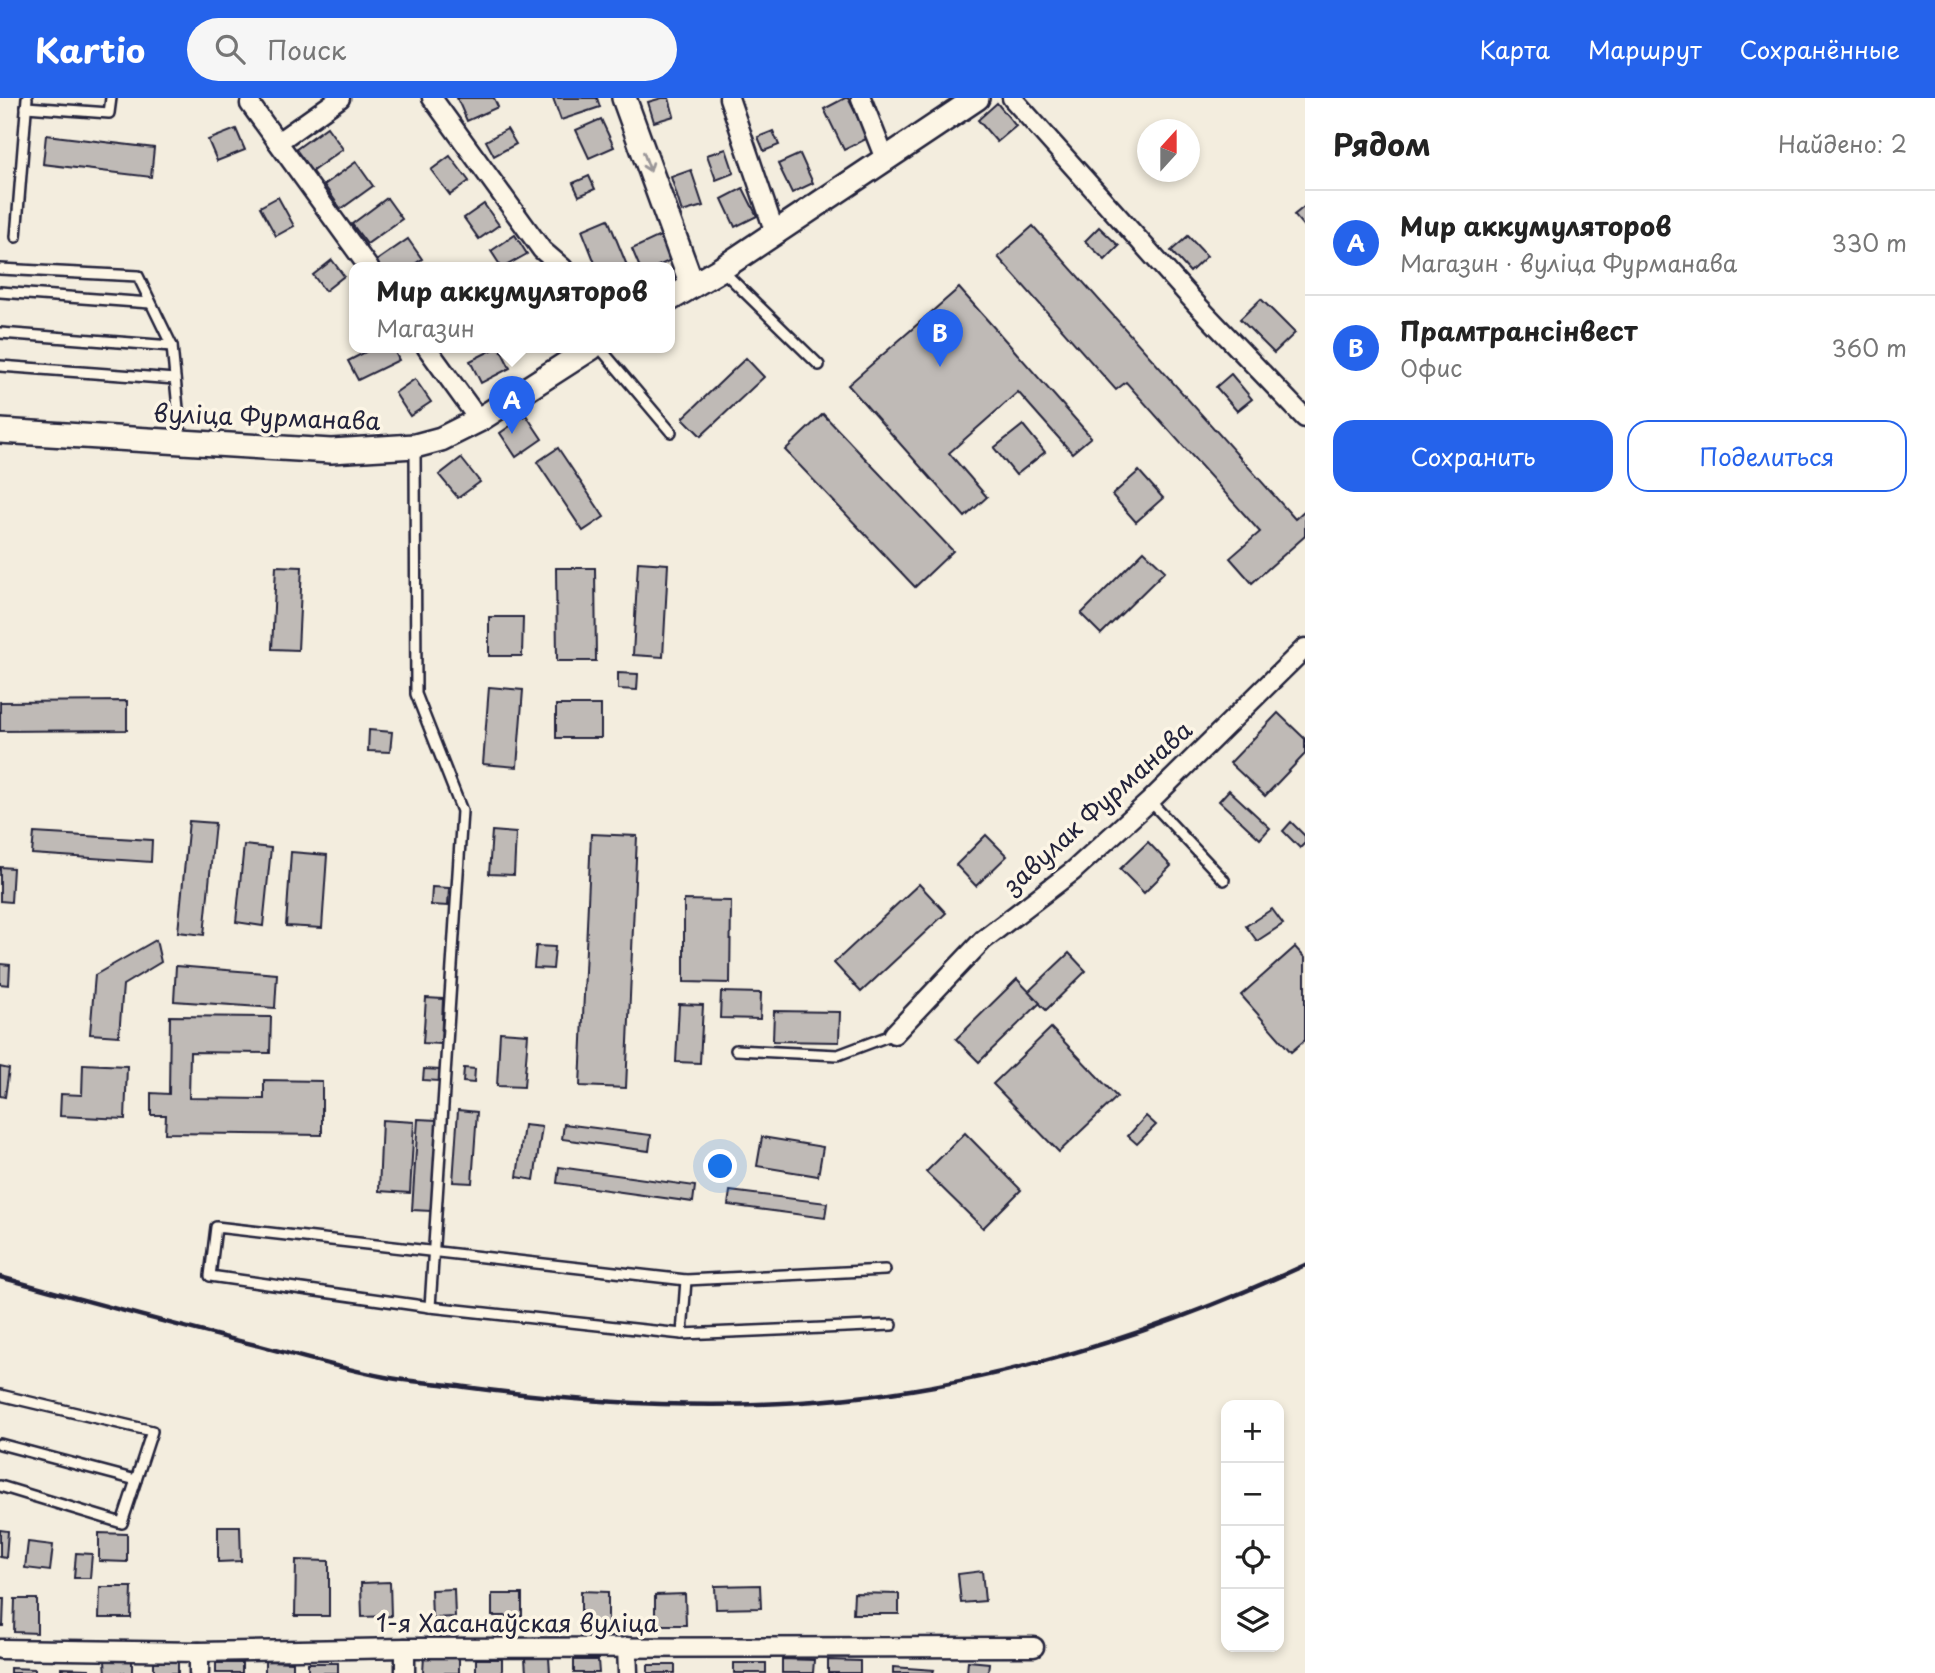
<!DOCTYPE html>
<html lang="ru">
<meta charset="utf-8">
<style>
:root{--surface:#fff;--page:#f6f6f6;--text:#222;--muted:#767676;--line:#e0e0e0;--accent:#2563eb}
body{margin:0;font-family:"Playpen Sans",sans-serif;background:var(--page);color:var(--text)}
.controls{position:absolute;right:21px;bottom:21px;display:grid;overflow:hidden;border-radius:14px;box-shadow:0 4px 10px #0003}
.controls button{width:63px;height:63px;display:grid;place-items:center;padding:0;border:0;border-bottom:2px solid var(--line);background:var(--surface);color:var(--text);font:35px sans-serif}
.compass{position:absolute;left:1137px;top:21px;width:63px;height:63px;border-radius:50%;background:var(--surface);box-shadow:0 4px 10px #0003;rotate:21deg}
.you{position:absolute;left:721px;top:1069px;width:24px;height:24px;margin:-18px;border:5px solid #fff;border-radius:50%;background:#1a73e8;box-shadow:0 0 0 10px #1a73e833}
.badge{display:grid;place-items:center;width:46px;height:46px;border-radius:50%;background:var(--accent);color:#fff;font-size:23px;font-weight:700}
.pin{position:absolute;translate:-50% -58px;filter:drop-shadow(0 2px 4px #0008)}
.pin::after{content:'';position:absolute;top:37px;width:24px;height:21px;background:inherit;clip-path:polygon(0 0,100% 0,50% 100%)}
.popup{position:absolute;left:349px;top:164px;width:326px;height:91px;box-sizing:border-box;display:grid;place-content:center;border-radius:14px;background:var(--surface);filter:drop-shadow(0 2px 5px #0005);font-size:23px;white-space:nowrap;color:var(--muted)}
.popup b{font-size:26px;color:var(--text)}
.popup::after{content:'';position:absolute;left:50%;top:100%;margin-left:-14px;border:14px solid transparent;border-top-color:var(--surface)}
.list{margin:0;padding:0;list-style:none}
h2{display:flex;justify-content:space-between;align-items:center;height:91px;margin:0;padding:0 28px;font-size:30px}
h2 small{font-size:23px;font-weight:400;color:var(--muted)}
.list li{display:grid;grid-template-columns:46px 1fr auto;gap:21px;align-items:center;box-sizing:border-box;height:105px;padding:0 28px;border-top:2px solid var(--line)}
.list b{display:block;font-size:26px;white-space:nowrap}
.list p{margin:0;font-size:23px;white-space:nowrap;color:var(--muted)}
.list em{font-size:23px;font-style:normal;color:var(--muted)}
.actions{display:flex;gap:14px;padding:21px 28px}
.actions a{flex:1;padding:16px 0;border:2px solid var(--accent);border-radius:21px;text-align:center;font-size:24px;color:var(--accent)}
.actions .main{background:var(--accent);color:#fff}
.icon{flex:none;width:38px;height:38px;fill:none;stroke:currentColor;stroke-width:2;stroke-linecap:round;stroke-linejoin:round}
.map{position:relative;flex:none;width:1305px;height:1575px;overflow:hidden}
header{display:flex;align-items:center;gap:42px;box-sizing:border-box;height:98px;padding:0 35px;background:var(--accent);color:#fff}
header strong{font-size:33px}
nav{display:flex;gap:38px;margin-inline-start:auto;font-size:24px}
.search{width:490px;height:63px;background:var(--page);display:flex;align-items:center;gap:18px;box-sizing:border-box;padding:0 24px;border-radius:38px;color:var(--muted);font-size:26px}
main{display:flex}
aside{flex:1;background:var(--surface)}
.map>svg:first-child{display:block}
.building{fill:#bfbab6;stroke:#22223b;stroke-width:2}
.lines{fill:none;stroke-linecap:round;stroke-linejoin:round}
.service-casing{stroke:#22223b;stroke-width:14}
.minor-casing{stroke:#22223b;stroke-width:23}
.tertiary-casing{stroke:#22223b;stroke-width:28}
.service{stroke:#fcf5e5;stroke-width:9}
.minor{stroke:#fcf5e5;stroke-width:18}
.tertiary{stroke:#fcf5e5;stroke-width:23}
.rail{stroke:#22223b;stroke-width:4.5}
.oneway{stroke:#9a9698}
.labels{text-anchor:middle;stroke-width:7;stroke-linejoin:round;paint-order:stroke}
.street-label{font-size:24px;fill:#22223b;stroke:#fcf5e5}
</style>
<header>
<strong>Kartio</strong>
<div class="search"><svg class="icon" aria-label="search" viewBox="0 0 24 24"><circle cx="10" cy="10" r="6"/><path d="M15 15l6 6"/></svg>Поиск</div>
<nav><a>Карта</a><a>Маршрут</a><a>Сохранённые</a></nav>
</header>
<main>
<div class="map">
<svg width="1305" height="1575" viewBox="0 0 1305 1575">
<rect width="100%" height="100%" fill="#f3edde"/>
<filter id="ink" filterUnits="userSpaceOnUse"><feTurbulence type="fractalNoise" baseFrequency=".0143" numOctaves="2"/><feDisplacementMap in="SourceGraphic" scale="14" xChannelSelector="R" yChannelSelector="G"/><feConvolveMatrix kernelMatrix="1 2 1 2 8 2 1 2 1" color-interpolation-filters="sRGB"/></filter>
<g filter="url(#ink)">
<g class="building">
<polygon points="457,0 494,0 498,9 467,23"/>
<polygon points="553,0 597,0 600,9 561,22"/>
<polygon points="662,0 669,0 674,18 654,24 648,4"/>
<polygon points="845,0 848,0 868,40 844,52 824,11"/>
<polygon points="997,5 1016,28 997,44 978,22"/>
<polygon points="601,21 614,49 589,60 576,32"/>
<polygon points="327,29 343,51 311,74 295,52"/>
<polygon points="236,31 245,52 217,63 208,42"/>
<polygon points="507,31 516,46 494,58 486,43"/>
<polygon points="773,33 779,47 764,53 758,39"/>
<polygon points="46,37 154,50 151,79 43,66"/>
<polygon points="726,51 734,75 716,82 707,57"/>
<polygon points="800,56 813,85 792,95 778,66"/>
<polygon points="450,58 469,83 450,97 431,72"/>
<polygon points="356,64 373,88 341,111 324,87"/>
<polygon points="691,72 703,108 682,114 671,79"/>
<polygon points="589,78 595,91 579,98 573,85"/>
<polygon points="743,90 757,118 735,129 722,101"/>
<polygon points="278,99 294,128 276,138 260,109"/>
<polygon points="387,100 402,121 367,146 352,126"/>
<polygon points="484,106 499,127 479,141 464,120"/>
<polygon points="1305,108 1305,130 1294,117"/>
<polygon points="608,121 628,170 597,170 582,132"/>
<polygon points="1033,128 1295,421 1305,412 1305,438 1252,485 1230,460 1260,434 1126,284 1116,292 998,159"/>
<polygon points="1099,129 1119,148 1105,162 1085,143"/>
<polygon points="515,137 527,156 502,170 491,153"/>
<polygon points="660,138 671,162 654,170 640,170 632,151"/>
<polygon points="1188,138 1207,158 1190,174 1171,153"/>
<polygon points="408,141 422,161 409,170 381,170 376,163"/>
<polygon points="332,162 344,178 325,193 313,177"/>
<polygon points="959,190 1091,339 1072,355 1018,294 949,355 987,399 965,419 848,287"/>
<polygon points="1261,201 1295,235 1274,255 1240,221"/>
<polygon points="373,250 393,250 399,262 358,282 348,263"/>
<polygon points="496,250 500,250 510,270 481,285 470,263"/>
<polygon points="746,260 764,279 701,338 683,320"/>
<polygon points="1231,276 1252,301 1237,313 1216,289"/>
<polygon points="415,281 431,304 410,318 395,295"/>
<polygon points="823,316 953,453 915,489 785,352"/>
<polygon points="526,317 542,341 516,359 500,335"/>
<polygon points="1023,327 1045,354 1016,377 994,350"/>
<polygon points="558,350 604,419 583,433 537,364"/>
<polygon points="461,360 480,384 458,400 439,377"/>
<polygon points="1139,373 1163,400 1136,424 1112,397"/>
<polygon points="1144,453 1165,473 1101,536 1081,516"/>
<polygon points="638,464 668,466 663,559 633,557"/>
<polygon points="276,468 302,469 298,552 272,551"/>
<polygon points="556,470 595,470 596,563 557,563"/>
<polygon points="489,519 523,519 522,558 489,558"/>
<polygon points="618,575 638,576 637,592 618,591"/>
<polygon points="489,589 523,592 517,669 483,666"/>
<polygon points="127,603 127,632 0,633 0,604"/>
<rect x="556" y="607" width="45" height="33"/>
<polygon points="1278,615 1305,641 1305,656 1265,698 1230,665"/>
<polygon points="369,632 392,634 390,654 368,653"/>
<polygon points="1229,692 1270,730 1260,741 1219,703"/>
<polygon points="189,723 215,725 204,837 178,834"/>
<polygon points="1291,724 1305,738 1305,745 1300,750 1283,733"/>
<polygon points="492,733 516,735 514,777 489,776"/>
<polygon points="34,735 152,742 151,764 32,756"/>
<polygon points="591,736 637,738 626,990 580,988"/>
<polygon points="986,737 1007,758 976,788 956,767"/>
<polygon points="1148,744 1171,768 1144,795 1120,771"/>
<polygon points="244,747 271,750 263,828 236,824"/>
<polygon points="291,754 327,757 322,830 286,828"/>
<polygon points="0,769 13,770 11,804 0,803"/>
<polygon points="919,786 946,815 861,894 834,865"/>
<polygon points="432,789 449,790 448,808 431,807"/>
<polygon points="684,802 731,803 730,885 684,884"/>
<polygon points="1272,811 1283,826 1257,843 1246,828"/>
<polygon points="156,842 161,864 123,887 119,938 90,936 95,877"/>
<polygon points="536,848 555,849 553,871 534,870"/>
<polygon points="1295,849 1305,860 1305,942 1291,954 1241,897"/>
<polygon points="1069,855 1086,873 1046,912 1028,894"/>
<polygon points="0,866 10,867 9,887 0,886"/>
<polygon points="176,868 277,876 275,910 174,903"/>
<polygon points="1017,881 1040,905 979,964 956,941"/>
<polygon points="721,894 761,895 760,921 720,920"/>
<polygon points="426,900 443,901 441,946 423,945"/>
<polygon points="679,906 703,907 700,965 676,964"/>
<polygon points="774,913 840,914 839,944 773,943"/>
<polygon points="170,918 271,919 270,955 190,954 189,1000 264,1001 264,982 322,983 322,1037 165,1035 166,1017 151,1017 151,995 169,996"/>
<polygon points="1051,930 1117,999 1059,1054 993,986"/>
<polygon points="500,934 528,936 524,989 497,988"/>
<polygon points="83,966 127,968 125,1021 60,1018 61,996 82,997"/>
<polygon points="0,969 9,971 5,999 0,998"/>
<polygon points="464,970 475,971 474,985 463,984"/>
<polygon points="424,971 440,972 439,983 423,982"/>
<polygon points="458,1012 477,1014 472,1085 453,1084"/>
<polygon points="1146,1018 1156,1027 1137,1046 1128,1038"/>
<polygon points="418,1021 437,1022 431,1113 412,1112"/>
<polygon points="382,1022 414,1024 410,1095 379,1093"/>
<polygon points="564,1026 651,1037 649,1053 562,1041"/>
<polygon points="524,1027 542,1029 534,1082 517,1079"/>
<polygon points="965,1035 1021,1092 983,1130 926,1074"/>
<polygon points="762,1039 823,1049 818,1078 757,1068"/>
<polygon points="559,1069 695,1088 693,1104 557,1085"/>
<polygon points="730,1093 827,1105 825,1120 728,1107"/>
<polygon points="218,1428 240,1428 241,1463 218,1464"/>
<polygon points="0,1432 8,1433 6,1460 0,1459"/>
<polygon points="99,1435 127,1436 127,1464 99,1463"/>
<polygon points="28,1444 53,1447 50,1473 25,1470"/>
<polygon points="76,1455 92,1456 90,1480 74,1480"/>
<polygon points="296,1462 329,1463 329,1518 295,1518"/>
<polygon points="982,1473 985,1503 961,1505 958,1476"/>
<polygon points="390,1484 391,1518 362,1519 361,1485"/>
<polygon points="760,1487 761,1510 716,1511 715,1488"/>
<polygon points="100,1489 132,1489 131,1520 99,1520"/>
<polygon points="454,1491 455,1519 432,1520 431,1492"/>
<polygon points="581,1493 608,1494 608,1525 581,1525"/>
<polygon points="854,1495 899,1496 899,1516 853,1516"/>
<rect x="492" y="1496" width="30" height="22"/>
<polygon points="685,1496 686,1527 655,1527 655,1497"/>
<polygon points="0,1501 4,1501 3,1528 0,1528"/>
<polygon points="15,1501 37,1501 37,1535 14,1534"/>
<polygon points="424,1558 459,1559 459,1575 423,1575"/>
<polygon points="525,1560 549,1560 550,1575 526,1575"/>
<rect x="476" y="1561" width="26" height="14"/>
<polygon points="782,1561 814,1562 813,1575 782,1575"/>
<polygon points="574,1562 598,1562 599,1575 574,1575"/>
<polygon points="828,1562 860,1563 860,1575 828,1575"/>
<polygon points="105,1563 132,1563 132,1575 106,1575"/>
<polygon points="265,1563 293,1564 293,1575 265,1575"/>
<polygon points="968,1563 989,1565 988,1575 967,1575"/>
<rect x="154" y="1564" width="24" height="11"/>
<rect x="216" y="1565" width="26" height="10"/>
<rect x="308" y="1565" width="30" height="10"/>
<rect x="734" y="1565" width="32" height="10"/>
<rect x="648" y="1567" width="27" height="8"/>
<polygon points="893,1569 934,1572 933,1575 893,1575"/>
<polygon points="10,1570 35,1571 35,1575 10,1575"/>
<polygon points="61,1570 89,1571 89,1575 61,1575"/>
</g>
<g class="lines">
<defs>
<g id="service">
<polyline points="26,9 109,15 111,0"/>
<polyline points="16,139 27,0"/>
<polyline points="0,171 138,178 172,248 181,342"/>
<polyline points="722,172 819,267"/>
<polyline points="0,194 150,205"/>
<polyline points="0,235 172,248"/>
<polyline points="600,250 671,334"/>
<polyline points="0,268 175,281"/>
<polyline points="415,350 416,596 462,713 430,1209"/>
<polyline points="1150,703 1224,782"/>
<polyline points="736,952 838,957 894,936"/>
<polyline points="686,1182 682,1236 892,1227"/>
<polyline points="682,1236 430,1209 210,1178 216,1129 686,1182 885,1172"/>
<polyline points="0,1297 152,1333 122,1425 0,1388"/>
<polyline points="0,1346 136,1382"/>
</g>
<g id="minor">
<polyline points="432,0 542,152 563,170"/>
<polyline points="729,0 775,135"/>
<polyline points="861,0 885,61"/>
<polyline points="1012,0 1198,208 1305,320"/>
<polyline points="250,6 369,170"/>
<polyline points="278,44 340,0"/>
<polyline points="427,250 479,322"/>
<polyline points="894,936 983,842 1073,773 1150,703 1305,550"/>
<polyline points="627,1549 628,1575"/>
<polyline points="405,1550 405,1575"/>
<polyline points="0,1551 199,1554 405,1550 1034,1549"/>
<polyline points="199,1575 199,1554"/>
</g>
<g id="tertiary">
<polyline points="624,0 692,187"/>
<polyline points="670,201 721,171 977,0"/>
<polyline points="0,333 331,353 415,348 441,341 479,322 591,250"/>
</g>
</defs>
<use href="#service" class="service-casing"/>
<use href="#minor" class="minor-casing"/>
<use href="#tertiary" class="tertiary-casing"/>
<use href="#service" class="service"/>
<use href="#minor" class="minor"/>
<use href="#tertiary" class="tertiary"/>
<path class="rail" d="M0 1179C87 1203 173 1227 260 1248 302 1259 343 1271 385 1279 411 1284 438 1285 465 1289 620 1310 780 1316 934 1288 1062 1265 1188 1221 1305 1167"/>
</g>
<defs><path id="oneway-shaft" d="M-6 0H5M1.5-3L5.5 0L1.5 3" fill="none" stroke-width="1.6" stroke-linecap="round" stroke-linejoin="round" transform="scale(1.75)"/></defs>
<use class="oneway" href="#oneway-shaft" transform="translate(647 64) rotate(70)"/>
</g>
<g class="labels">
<g class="street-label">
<text transform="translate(267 320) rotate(2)" y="8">вуліца Фурманава</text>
<text transform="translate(1098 710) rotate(-42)" y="8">завулак Фурманава</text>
<text x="517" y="1534">1-я Хасанаўская вуліца</text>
</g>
</g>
</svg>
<div class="controls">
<button>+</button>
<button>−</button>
<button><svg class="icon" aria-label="locate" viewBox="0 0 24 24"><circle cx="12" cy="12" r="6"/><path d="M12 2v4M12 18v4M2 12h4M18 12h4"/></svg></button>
<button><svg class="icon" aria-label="layers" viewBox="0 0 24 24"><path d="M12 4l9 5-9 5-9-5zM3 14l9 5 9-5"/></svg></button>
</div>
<svg class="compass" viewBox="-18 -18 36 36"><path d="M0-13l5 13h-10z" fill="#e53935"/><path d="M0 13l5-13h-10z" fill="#767676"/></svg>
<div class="you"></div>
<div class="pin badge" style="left:512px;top:336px">A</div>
<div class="popup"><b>Мир аккумуляторов</b>Магазин</div>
<div class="pin badge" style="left:940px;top:269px">B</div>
</div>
<aside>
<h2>Рядом<small>Найдено: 2</small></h2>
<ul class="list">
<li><span class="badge">A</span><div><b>Мир аккумуляторов</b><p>Магазин · вуліца Фурманава</p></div><em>330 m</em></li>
<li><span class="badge">B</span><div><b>Прамтрансінвест</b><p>Офис</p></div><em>360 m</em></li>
</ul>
<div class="actions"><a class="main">Сохранить</a><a>Поделиться</a></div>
</aside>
</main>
